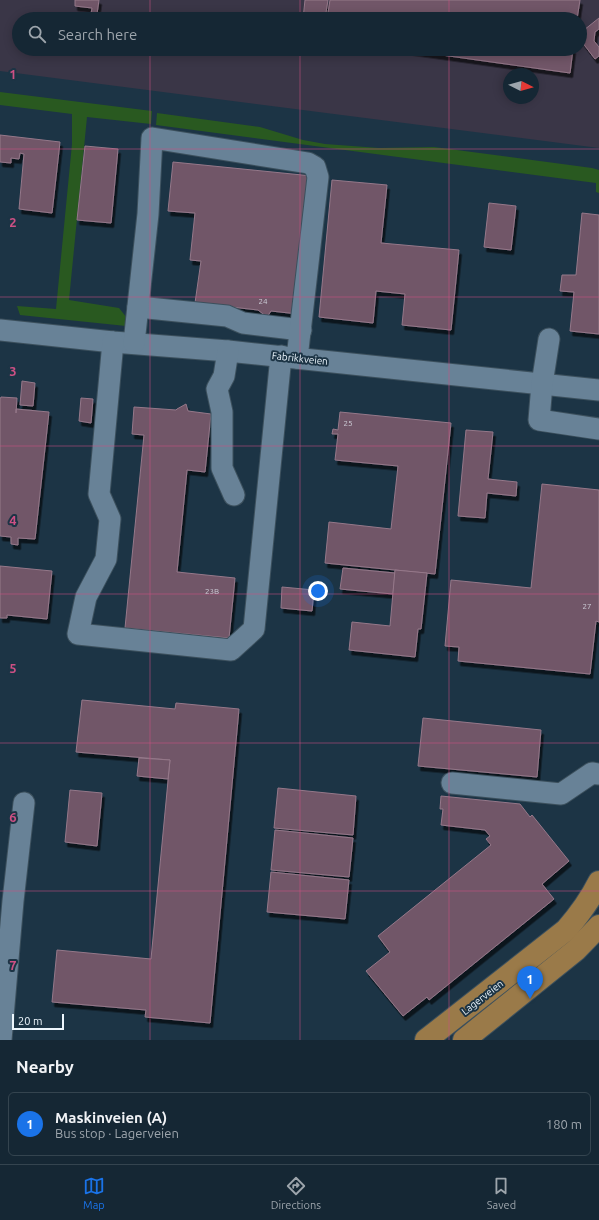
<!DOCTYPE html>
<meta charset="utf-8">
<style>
:root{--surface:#152734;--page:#223340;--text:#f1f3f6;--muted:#9da5ac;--line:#34444f;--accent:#1a73e8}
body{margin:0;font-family:Ubuntu,sans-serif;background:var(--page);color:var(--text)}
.compass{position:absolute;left:503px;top:68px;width:36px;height:36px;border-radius:50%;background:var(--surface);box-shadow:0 2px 10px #0003;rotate:96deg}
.scale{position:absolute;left:12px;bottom:10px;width:52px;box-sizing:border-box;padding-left:4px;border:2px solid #edf6fd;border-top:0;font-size:11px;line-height:14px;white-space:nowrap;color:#edf6fd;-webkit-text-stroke:3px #1c3445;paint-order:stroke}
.you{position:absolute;left:318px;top:591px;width:14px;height:14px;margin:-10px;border:3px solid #fff;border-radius:50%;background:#1a73e8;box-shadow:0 0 0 6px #1a73e833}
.badge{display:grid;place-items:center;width:26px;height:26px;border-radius:50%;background:var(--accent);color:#fff;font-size:13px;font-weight:700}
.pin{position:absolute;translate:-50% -33px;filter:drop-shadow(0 1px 2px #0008)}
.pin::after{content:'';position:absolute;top:21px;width:14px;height:12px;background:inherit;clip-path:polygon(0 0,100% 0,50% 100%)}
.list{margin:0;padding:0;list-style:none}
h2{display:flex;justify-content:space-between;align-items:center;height:52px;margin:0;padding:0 16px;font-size:17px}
h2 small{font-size:13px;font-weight:400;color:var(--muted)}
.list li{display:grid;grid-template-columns:26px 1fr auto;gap:12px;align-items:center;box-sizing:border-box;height:64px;margin:0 8px 8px;padding:0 8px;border:1px solid var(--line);border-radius:6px}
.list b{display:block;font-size:15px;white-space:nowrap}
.list p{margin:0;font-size:13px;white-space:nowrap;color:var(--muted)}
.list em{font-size:13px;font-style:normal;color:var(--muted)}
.icon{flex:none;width:22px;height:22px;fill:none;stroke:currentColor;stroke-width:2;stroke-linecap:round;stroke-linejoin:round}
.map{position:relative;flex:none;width:599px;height:1040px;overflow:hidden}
.search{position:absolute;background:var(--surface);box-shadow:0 2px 10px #0003;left:12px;right:12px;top:12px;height:44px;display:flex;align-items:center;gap:10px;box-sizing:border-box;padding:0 14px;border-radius:22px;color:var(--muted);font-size:15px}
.sheet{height:124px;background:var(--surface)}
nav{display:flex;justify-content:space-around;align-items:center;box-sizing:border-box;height:56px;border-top:1px solid var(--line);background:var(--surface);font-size:11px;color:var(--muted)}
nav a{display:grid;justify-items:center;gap:2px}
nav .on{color:var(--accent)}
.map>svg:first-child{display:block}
.industrial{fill:#3a3647;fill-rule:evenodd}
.green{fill:#295920}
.building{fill:#715667;stroke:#95788a;filter:url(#shadow)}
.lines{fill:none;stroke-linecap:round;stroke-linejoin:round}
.minor-casing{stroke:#3c505d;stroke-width:23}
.major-casing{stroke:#3c505d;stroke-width:24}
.minor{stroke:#688297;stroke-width:21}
.major{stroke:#9a7a49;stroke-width:22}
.grid{fill:none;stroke:#cd5084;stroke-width:1;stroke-opacity:0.55}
.labels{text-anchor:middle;stroke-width:4;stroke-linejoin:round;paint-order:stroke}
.number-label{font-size:8px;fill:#ceced8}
.street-label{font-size:10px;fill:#edf6fd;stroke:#1c3445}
.grid-label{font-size:13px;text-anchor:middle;font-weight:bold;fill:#cd5084;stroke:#1c3445;stroke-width:4;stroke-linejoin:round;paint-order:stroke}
</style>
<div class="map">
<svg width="599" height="1040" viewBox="0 0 599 1040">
<defs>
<filter id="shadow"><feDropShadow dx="2.5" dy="4.5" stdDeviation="0" flood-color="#0009"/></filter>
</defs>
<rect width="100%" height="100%" fill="#1c3445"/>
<path class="industrial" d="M0 0H599V148L0 71ZM19 19H580V49H19ZM509 74H533V98H509Z"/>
<g class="green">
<polygon points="0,92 152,111 151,124 87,117 69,300 119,308 127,318 126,326 20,315 17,306 56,309 72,144 72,114 0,105"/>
<polygon points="157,113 260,127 303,140 325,144 379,148 434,147 592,168 599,170 599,193 596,192 596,183 156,125"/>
</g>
<g class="building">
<polygon points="75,0 99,0 97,14 91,14 92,8 75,6"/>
<polygon points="305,0 328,0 325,19 303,19"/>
<polygon points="330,0 580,0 577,19 327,19"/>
<polygon points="599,18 599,29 595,32 594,41 599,47 599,56 595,59 582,42 582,39 580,38 580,29 584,30"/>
<polygon points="399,49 573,49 570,73"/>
<polygon points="0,135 60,142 52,213 19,209 24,154 20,153 19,159 11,158 11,163 0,162"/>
<polygon points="85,146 118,149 111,223 77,220"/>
<polygon points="173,162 312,176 298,314 271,311 267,317 258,310 195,303 201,261 190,260 195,213 168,211"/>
<polygon points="332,180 387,185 381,243 459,250 451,330 402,325 405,294 376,291 373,323 319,317"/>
<polygon points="489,203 516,206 511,250 484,247"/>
<polygon points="582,213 599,215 599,334 570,331 574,292 560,291 562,275 576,275"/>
<polygon points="22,381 35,383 33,406 20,405"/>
<polygon points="1,397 17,398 16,413 16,409 49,412 35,539 18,538 18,545 11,544 11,537 0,536 0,399"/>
<polygon points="81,398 93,399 91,423 79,421"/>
<polygon points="186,404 188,411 211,414 205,472 187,470 177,572 235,578 229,638 125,628 144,435 132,434 134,407 176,410 177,409"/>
<polygon points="340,412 451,423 435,574 325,563 329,522 391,529 398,466 335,460 338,434 332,434 333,429 338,430"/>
<polygon points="466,430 493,432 488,479 517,482 516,496 487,493 485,518 458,516"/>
<polygon points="542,484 599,490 599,622 596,621 590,674 458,661 459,647 445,646 451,580 531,588"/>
<polygon points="0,566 52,571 47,619 7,615 7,618 0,618"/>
<polygon points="343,568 395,573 393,594 340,589"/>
<polygon points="395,570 427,573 421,629 418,629 415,657 349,650 352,622 390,626"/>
<polygon points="282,587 314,590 312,611 281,608"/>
<polygon points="82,700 175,709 176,703 239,709 210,1023 145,1017 146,1010 52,1002 57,950 151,959 170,760 76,752"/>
<polygon points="423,718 541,730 537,777 418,766"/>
<polygon points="139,758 170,760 168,779 137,776"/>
<polygon points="278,788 356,796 353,835 274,828"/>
<polygon points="70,790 102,793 97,846 65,842"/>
<polygon points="441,796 520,804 530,817 532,815 569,861 542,884 554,899 429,1000 427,997 403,1016 366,971 390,952 378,936 491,845 486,839 490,836 485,830 441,825 443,809 440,809"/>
<polygon points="275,830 353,838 349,877 271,870"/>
<polygon points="271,872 349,880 345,919 267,912"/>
</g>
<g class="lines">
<defs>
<g id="minor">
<polyline points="138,307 227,316 243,323 301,330"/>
<polyline points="0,330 113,342 228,351 599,390"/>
<polyline points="549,339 542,384 539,420 599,429"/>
<polyline points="113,342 99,494 110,519 106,559 86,597 78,634 231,650 254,629 281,356"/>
<polyline points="134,343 148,214 152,138 308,163 315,167 318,177 297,358"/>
<polyline points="228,351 224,376 217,389 222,412 222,468 234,495"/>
<polyline points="452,783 561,794 592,773 599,774"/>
<polyline points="1,1040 13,901 24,803"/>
</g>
<g id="major">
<path d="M426 1040 566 930C579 915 590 900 599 882"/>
<polyline points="464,1040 576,950 599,926"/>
</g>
</defs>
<use href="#minor" class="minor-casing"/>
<use href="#major" class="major-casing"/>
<use href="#minor" class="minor"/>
<use href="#major" class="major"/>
</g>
<path class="grid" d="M150 0V19M300 0V19M449 0V19M150 49V1040M300 49V1040M449 49V1040M0 149H599M0 297H599M0 446H599M0 594H599M0 743H599M0 891H599"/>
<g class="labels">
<g class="number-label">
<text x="263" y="304">24</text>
<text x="348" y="426">25</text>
<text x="212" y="594">23B</text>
<text x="587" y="609">27</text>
</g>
<g class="street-label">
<text transform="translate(300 358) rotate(6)" y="4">Fabrikkveien</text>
<text transform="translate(482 997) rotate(-38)" y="4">Lagerveien</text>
</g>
</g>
<g class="grid-label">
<text x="13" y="79">1</text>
<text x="13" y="227">2</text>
<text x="13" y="376">3</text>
<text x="13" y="525">4</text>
<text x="13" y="673">5</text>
<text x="13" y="822">6</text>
<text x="13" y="970">7</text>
</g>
</svg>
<svg class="compass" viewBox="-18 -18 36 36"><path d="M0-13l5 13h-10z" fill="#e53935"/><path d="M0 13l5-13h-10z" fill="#9da5ac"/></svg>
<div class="scale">20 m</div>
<div class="you"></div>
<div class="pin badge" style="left:530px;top:999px">1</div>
<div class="search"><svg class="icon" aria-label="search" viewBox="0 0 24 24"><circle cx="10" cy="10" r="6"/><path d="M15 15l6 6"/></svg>Search here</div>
</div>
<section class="sheet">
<h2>Nearby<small></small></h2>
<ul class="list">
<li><span class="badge">1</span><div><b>Maskinveien (A)</b><p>Bus stop · Lagerveien</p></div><em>180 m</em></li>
</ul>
</section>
<nav>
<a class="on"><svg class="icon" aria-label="map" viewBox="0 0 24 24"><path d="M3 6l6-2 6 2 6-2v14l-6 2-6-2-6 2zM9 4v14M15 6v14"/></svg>Map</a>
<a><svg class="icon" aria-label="directions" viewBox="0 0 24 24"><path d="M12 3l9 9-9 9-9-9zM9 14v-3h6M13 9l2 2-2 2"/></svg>Directions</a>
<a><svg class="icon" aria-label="saved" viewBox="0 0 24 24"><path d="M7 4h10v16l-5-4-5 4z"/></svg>Saved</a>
</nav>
